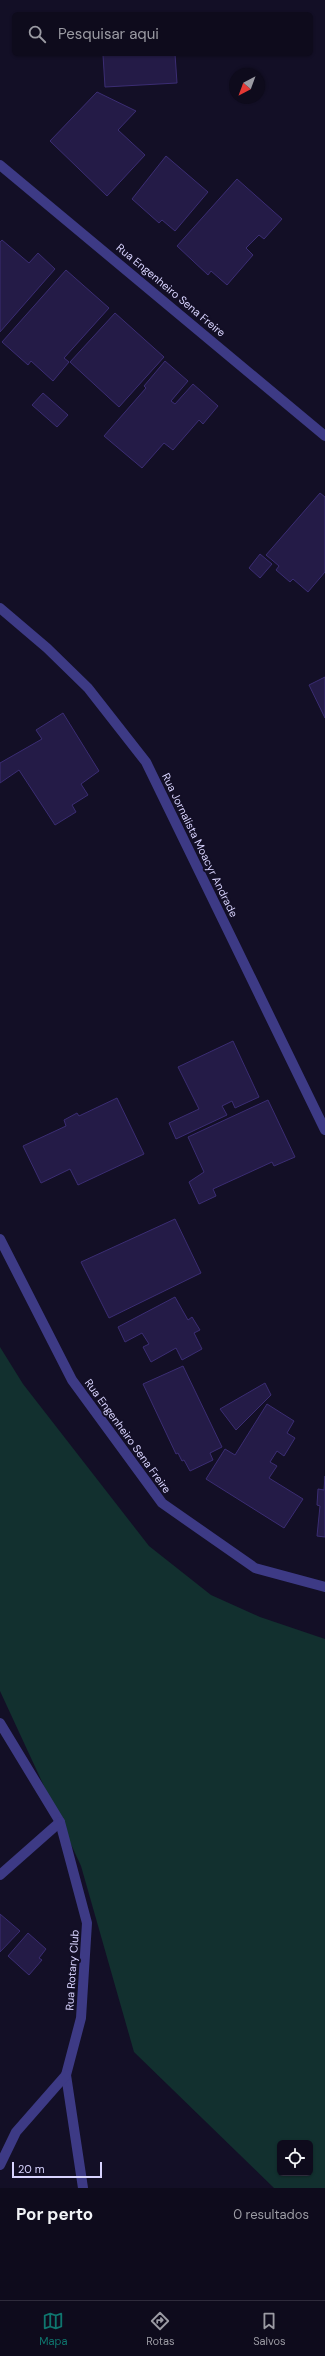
<!DOCTYPE html>
<html lang="pt">
<style>
:root{--surface:#0e0b1c;--page:#1c1929;--text:#f1f3f6;--muted:#9b9ba3;--line:#2e2b3b;--accent:#0f766e}
body{margin:0;font-family:"DM Sans",sans-serif;background:var(--page);color:var(--text)}
.controls{position:absolute;right:12px;bottom:12px;display:grid;overflow:hidden;border-radius:6px;box-shadow:0 1px 3px #0004}
.controls button{width:36px;height:36px;display:grid;place-items:center;padding:0;border:0;border-bottom:1px solid var(--line);background:var(--surface);color:var(--text);font:20px sans-serif}
.compass{position:absolute;left:229px;top:68px;width:36px;height:36px;border-radius:50%;background:var(--surface);box-shadow:0 1px 3px #0004;rotate:221deg}
.scale{position:absolute;left:12px;bottom:10px;width:90px;box-sizing:border-box;padding-left:4px;border:2px solid #d9d4ff;border-top:0;font-size:11px;line-height:14px;white-space:nowrap;color:#d9d4ff;-webkit-text-stroke:3px #130f26;paint-order:stroke}
.list{margin:0;padding:0;list-style:none}
h2{display:flex;justify-content:space-between;align-items:center;height:52px;margin:0;padding:0 16px;font-size:17px}
h2 small{font-size:13px;font-weight:400;color:var(--muted)}
.icon{flex:none;width:22px;height:22px;fill:none;stroke:currentColor;stroke-width:2;stroke-linecap:round;stroke-linejoin:round}
.map{position:relative;flex:none;width:325px;height:2188px;overflow:hidden}
.search{position:absolute;background:var(--surface);box-shadow:0 1px 3px #0004;left:12px;right:12px;top:12px;height:44px;display:flex;align-items:center;gap:10px;box-sizing:border-box;padding:0 14px;border-radius:6px;color:var(--muted);font-size:15px}
.sheet{height:112px;background:var(--surface)}
nav{display:flex;justify-content:space-around;align-items:center;box-sizing:border-box;height:56px;border-top:1px solid var(--line);background:var(--surface);font-size:11px;color:var(--muted)}
nav a{display:grid;justify-items:center;gap:2px}
nav .on{color:var(--accent)}
.map>svg:first-child{display:block}
.green{fill:#12302f;fill-rule:evenodd}
.building{fill:#241b47;stroke:#3b2d73}
.lines{fill:none;stroke-linecap:round;stroke-linejoin:round}
.minor{stroke:#3d3a85;stroke-width:10}
.labels{text-anchor:middle;stroke-width:4;stroke-linejoin:round;paint-order:stroke}
.street-label{font-size:11px;fill:#d9d4ff;stroke:#130f26}
</style>
<div class="map">
<svg width="325" height="2188" viewBox="0 0 325 2188">
<rect width="100%" height="100%" fill="#130f26"/>
<path class="green" d="M0 1347 23 1384 149 1546 211 1595 260 1617 325 1639V2188H274L134 2052 81 1866 0 1691ZM280 2143H310V2173H280Z"/>
<g class="building">
<polygon points="175,54 177,83 105,87 103,55"/>
<polygon points="97,92 136,111 118,130 145,155 107,196 50,141"/>
<polygon points="166,156 208,192 175,231 162,220 159,223 132,199"/>
<polygon points="237,179 282,219 264,239 259,235 246,248 253,255 227,285 211,271 208,275 177,246"/>
<polygon points="2,240 29,263 38,253 55,269 0,332 0,242"/>
<polygon points="66,270 109,308 64,358 69,362 53,381 31,361 28,365 2,342"/>
<polygon points="115,313 164,357 119,407 70,362"/>
<polygon points="165,361 188,381 171,401 175,404 193,384 218,406 203,424 199,420 173,450 164,443 142,468 104,436 146,388 144,386"/>
<polygon points="43,393 68,415 57,427 32,405"/>
<polygon points="320,493 325,497 325,572 308,592 293,579 290,582 276,570 279,566 266,555"/>
<polygon points="260,554 272,564 260,578 249,568"/>
<polygon points="325,677 325,718 309,685"/>
<polygon points="63,713 99,771 81,784 88,795 72,805 76,812 55,825 19,770 0,783 0,763 42,739 36,730"/>
<polygon points="233,1041 259,1097 235,1108 232,1101 222,1106 227,1115 176,1139 169,1123 199,1109 178,1067"/>
<polygon points="117,1098 144,1154 78,1185 70,1169 41,1183 23,1146 66,1126 64,1120 77,1113 79,1116"/>
<polygon points="268,1100 295,1157 274,1166 272,1162 213,1189 216,1196 199,1204 189,1182 204,1172 188,1137"/>
<polygon points="175,1219 201,1273 109,1318 81,1262"/>
<polygon points="175,1297 188,1320 192,1317 200,1330 194,1333 202,1349 182,1360 176,1348 151,1362 143,1347 149,1344 142,1333 125,1342 118,1327"/>
<polygon points="183,1366 222,1447 210,1453 213,1460 190,1471 184,1460 182,1461 178,1453 176,1454 143,1384"/>
<polygon points="265,1383 271,1395 236,1430 220,1409"/>
<polygon points="267,1404 294,1421 287,1433 295,1438 284,1456 277,1451 270,1462 277,1466 269,1478 303,1499 284,1528 206,1479 225,1449 235,1455"/>
<polygon points="325,1476 325,1537 317,1536 320,1506 317,1505 318,1489 324,1490"/>
<polygon points="0,1914 20,1931 0,1952"/>
<polygon points="28,1933 46,1949 39,1958 42,1960 29,1975 8,1956"/>
</g>
<g class="lines">
<g class="minor">
<polyline points="0,165 325,436"/>
<polyline points="0,608 47,648 88,688 146,762 325,1130"/>
<polyline points="0,1239 72,1380 162,1503 255,1568 325,1587"/>
<polyline points="0,1723 60,1822 87,1923 81,2018 66,2075 83,2188"/>
<polyline points="0,1875 60,1822"/>
<polyline points="0,2165 16,2132 66,2075"/>
</g>
</g>
<g class="labels">
<g class="street-label">
<text transform="translate(171 290) rotate(40)" y="4">Rua Engenheiro Sena Freire</text>
<text transform="translate(200 845) rotate(64)" y="4">Rua Jornalista Moacyr Andrade</text>
<text transform="translate(128 1436) rotate(54)" y="4">Rua Engenheiro Sena Freire</text>
<text transform="translate(72 1970) rotate(-86)" y="4">Rua Rotary Club</text>
</g>
</g>
</svg>
<div class="controls">
<button><svg class="icon" aria-label="locate" viewBox="0 0 24 24"><circle cx="12" cy="12" r="6"/><path d="M12 2v4M12 18v4M2 12h4M18 12h4"/></svg></button>
</div>
<svg class="compass" viewBox="-18 -18 36 36"><path d="M0-13l5 13h-10z" fill="#e53935"/><path d="M0 13l5-13h-10z" fill="#9b9ba3"/></svg>
<div class="scale">20 m</div>
<div class="search"><svg class="icon" aria-label="search" viewBox="0 0 24 24"><circle cx="10" cy="10" r="6"/><path d="M15 15l6 6"/></svg>Pesquisar aqui</div>
</div>
<section class="sheet">
<h2>Por perto<small>0 resultados</small></h2>
<ul class="list">
</ul>
</section>
<nav>
<a class="on"><svg class="icon" aria-label="map" viewBox="0 0 24 24"><path d="M3 6l6-2 6 2 6-2v14l-6 2-6-2-6 2zM9 4v14M15 6v14"/></svg>Mapa</a>
<a><svg class="icon" aria-label="directions" viewBox="0 0 24 24"><path d="M12 3l9 9-9 9-9-9zM9 14v-3h6M13 9l2 2-2 2"/></svg>Rotas</a>
<a><svg class="icon" aria-label="saved" viewBox="0 0 24 24"><path d="M7 4h10v16l-5-4-5 4z"/></svg>Salvos</a>
</nav>
